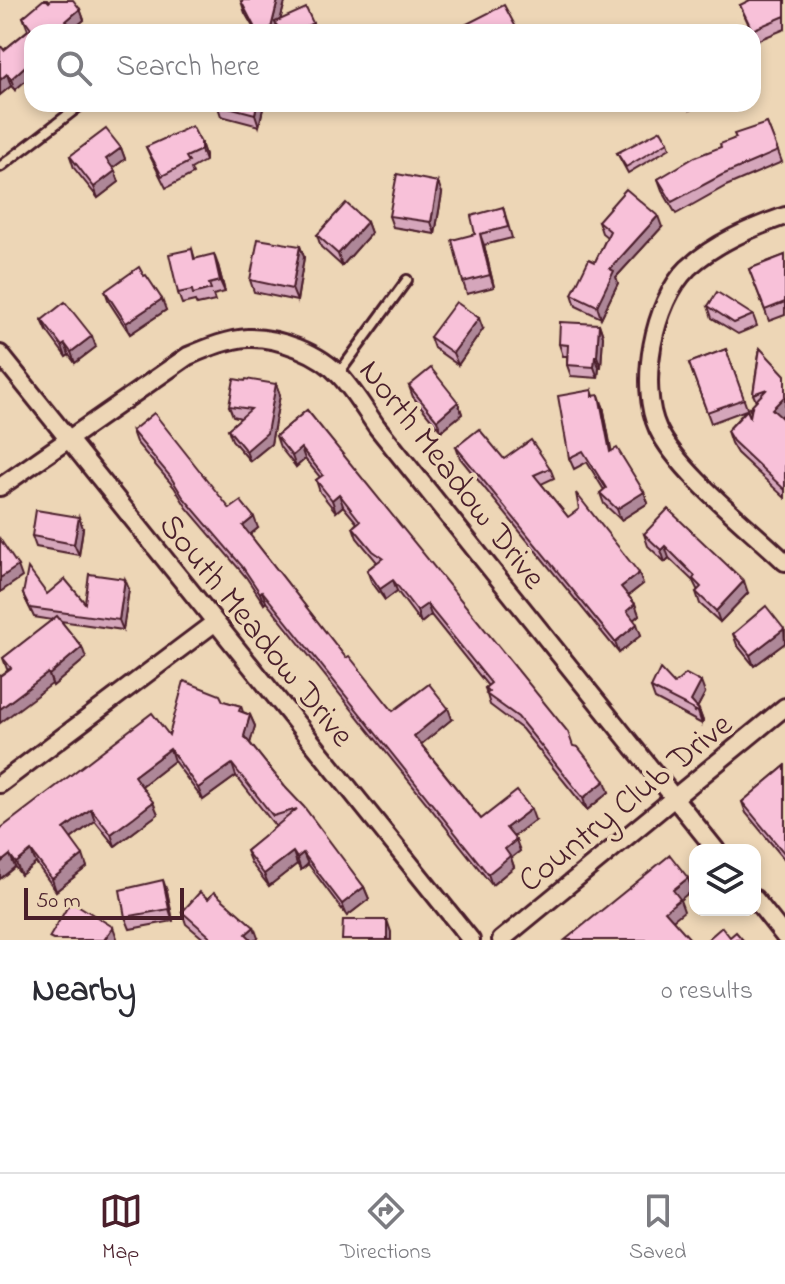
<!DOCTYPE html>
<style>
:root{--surface:#fff;--page:#f2f2f3;--text:#2b2b33;--muted:#7c7c81;--line:#e1e1e2;--accent:#4a1f2b}
body{margin:0;font-family:"Indie Flower",sans-serif;background:var(--page);color:var(--text)}
.controls{position:absolute;right:24px;bottom:24px;display:grid;overflow:hidden;border-radius:16px;box-shadow:0 4px 12px #0003}
.controls button{width:72px;height:72px;display:grid;place-items:center;padding:0;border:0;border-bottom:2px solid var(--line);background:var(--surface);color:var(--text);font:40px sans-serif}
.scale{position:absolute;left:24px;bottom:20px;width:160px;box-sizing:border-box;padding-left:8px;border:4px solid #4a1f2b;border-top:0;font-size:22px;line-height:28px;white-space:nowrap;color:#4a1f2b;-webkit-text-stroke:6px #edd6b6;paint-order:stroke}
.list{margin:0;padding:0;list-style:none}
h2{display:flex;justify-content:space-between;align-items:center;height:104px;margin:0;padding:0 32px;font-size:34px}
h2 small{font-size:26px;font-weight:400;color:var(--muted)}
.icon{flex:none;width:44px;height:44px;fill:none;stroke:currentColor;stroke-width:2;stroke-linecap:round;stroke-linejoin:round}
.map{position:relative;flex:none;width:785px;height:940px;overflow:hidden}
.search{position:absolute;background:var(--surface);box-shadow:0 4px 12px #0003;left:24px;right:24px;top:24px;height:88px;display:flex;align-items:center;gap:20px;box-sizing:border-box;padding:0 28px;border-radius:24px;color:var(--muted);font-size:30px}
.sheet{height:232px;background:var(--surface)}
nav{display:flex;justify-content:space-around;align-items:center;box-sizing:border-box;height:112px;border-top:2px solid var(--line);background:var(--surface);font-size:22px;color:var(--muted)}
nav a{display:grid;justify-items:center;gap:4px}
nav .on{color:var(--accent)}
.map>svg:first-child{display:block}
.lines{fill:none;stroke-linecap:round;stroke-linejoin:round}
.service-casing{stroke:#4a1f2b;stroke-width:14}
.minor-casing{stroke:#4a1f2b;stroke-width:22}
.service{stroke:#edd6b6;stroke-width:8}
.minor{stroke:#edd6b6;stroke-width:16}
.wall{fill:#d5a6bb;stroke:#4a1f2b;stroke-width:2}
.shaded-wall{fill:#ae8798;stroke:#4a1f2b;stroke-width:2}
.building{fill:#f8c1d9;stroke:#4a1f2b;stroke-width:2}
.labels{text-anchor:middle;stroke-width:8;stroke-linejoin:round;paint-order:stroke}
.street-label{font-size:34px;fill:#4a1f2b;stroke:#edd6b6}
</style>
<div class="map">
<svg width="785" height="940" viewBox="0 0 785 940">
<rect width="100%" height="100%" fill="#edd6b6"/>
<filter id="ink" filterUnits="userSpaceOnUse"><feTurbulence type="fractalNoise" baseFrequency=".0125" numOctaves="2"/><feDisplacementMap in="SourceGraphic" scale="16" xChannelSelector="R" yChannelSelector="G"/><feConvolveMatrix kernelMatrix="1 2 1 2 8 2 1 2 1" color-interpolation-filters="sRGB"/></filter>
<g filter="url(#ink)">
<g class="lines">
<defs>
<g id="service">
<polyline points="0,167 82,104"/>
<polyline points="339,373 407,280"/>
</g>
<g id="minor">
<path d="M785 216C751 228 715 243 688 268 653 302 638 386 658 429 679 473 749 527 785 562"/>
<polyline points="0,354 471,940"/>
<path d="M0 487 188 356C207 348 228 339 248 338 278 337 320 353 340 376 354 391 365 410 377 427L716 850"/>
<polyline points="0,784 214,623"/>
<polyline points="755,899 785,937"/>
<polyline points="501,940 785,707"/>
</g>
</defs>
<use href="#service" class="service-casing"/>
<use href="#minor" class="minor-casing"/>
<use href="#service" class="service"/>
<use href="#minor" class="minor"/>
</g>
<g class="wall">
<polygon points="785,0 785,29 756,41 753,32 752,32 740,5"/>
<polygon points="241,1 285,2 280,20 313,23 317,32 279,32 278,30 277,32 256,32 245,13"/>
<polygon points="49,2 80,9 84,20 72,30 73,32 32,32 15,90 11,86 0,95 0,45 4,50 28,30 23,17"/>
<polygon points="217,104 264,104 259,126 221,116"/>
<polygon points="539,104 553,104 541,109"/>
<polygon points="767,123 782,162 726,186 676,214 662,190 658,179 721,147 735,138"/>
<polygon points="668,142 670,148 628,173 617,153"/>
<polygon points="201,143 205,155 205,161 191,169 193,174 166,188 151,158 146,147"/>
<polygon points="121,148 125,159 113,168 119,182 98,198 74,168 70,156"/>
<polygon points="442,193 435,234 393,227 389,216"/>
<polygon points="503,207 512,238 484,245 494,287 467,294 463,282 475,234"/>
<polygon points="598,221 662,227 616,277 618,283 601,318 576,306 572,294 595,262 607,237 602,233"/>
<polygon points="367,222 371,233 342,266 321,247 317,235"/>
<polygon points="300,246 304,257 297,301 254,292 250,280"/>
<polygon points="192,249 195,259 218,265 225,292 213,295 215,301 197,305 195,301 182,304 178,293"/>
<polygon points="785,255 785,315 769,321 749,269"/>
<polygon points="144,276 166,310 130,334 109,302 105,291"/>
<polygon points="708,306 753,315 757,326 738,334 712,318"/>
<polygon points="42,320 96,347 75,363 69,355 66,357 47,331"/>
<polygon points="599,324 603,336 601,367 599,367 598,378 571,376 567,365 567,356 563,356 559,344"/>
<polygon points="483,329 458,365 434,348 430,337"/>
<polygon points="760,348 780,417 785,421 785,498 737,453 731,443 727,431 746,410 711,423 689,363 726,349 750,417 751,412 749,408 756,401 753,394"/>
<polygon points="276,384 280,395 271,444 250,461 232,440 228,429 241,418 233,416 229,406"/>
<polygon points="409,386 458,402 462,414 441,431 413,397"/>
<polygon points="592,390 594,396 603,406 611,451 644,492 648,503 621,520 604,504 600,493 604,490 587,462 574,469 569,458"/>
<polygon points="307,410 609,792 587,810 522,729 490,705 485,688 488,686 431,615 421,623 397,591 385,600 371,581 367,570 377,562 357,538 353,527 357,523 343,506 336,512 320,492 316,480 320,477 305,459 296,467 280,447 276,436"/>
<polygon points="132,431 230,509 258,528 250,535 346,658 393,711 452,719 421,744 481,819 535,820 513,837 520,851 511,858 514,867 492,885 266,602 264,604 246,577 187,508 174,487 136,442"/>
<polygon points="456,447 504,459 550,468 554,478 541,484 568,517 643,584 628,596 635,604 639,615 633,620 641,635 619,653 460,458"/>
<polygon points="83,528 79,555 36,547 32,536"/>
<polygon points="644,534 748,593 720,622 700,604 696,592 698,591 693,581 669,558 665,562 648,546"/>
<polygon points="129,589 123,630 61,621 86,658 53,686 52,684 7,669 3,658 53,620 34,617 23,594 47,594 85,603"/>
<polygon points="785,631 785,643 754,666 737,645 733,634"/>
<polygon points="674,684 705,693 697,708 699,710 703,721 702,724 655,699 651,688"/>
<polygon points="223,701 241,706 243,712 250,715 255,726 250,743 364,887 369,899 347,916 308,864 301,870 297,864 269,886 251,863 246,851 276,827 236,776 203,800 174,761 142,786 158,814 115,846 95,821 71,839 87,867 56,891 36,863 21,875 15,867 0,829 169,735"/>
<polygon points="785,766 785,860 746,813 742,802"/>
<polygon points="167,891 173,921 130,929 125,917"/>
<polygon points="182,912 258,938 256,940 205,940 186,924"/>
</g>
<g class="shaded-wall">
<polygon points="278,0 284,0 285,2 278,28 275,22 278,30 277,32 270,32"/>
<polygon points="80,9 84,20 72,30 73,32 64,32 66,21"/>
<polygon points="32,60 32,75 15,90 11,79"/>
<polygon points="7,74 11,86 0,95 0,80"/>
<polygon points="257,104 264,104 259,126 255,114"/>
<polygon points="688,104 697,104 690,110"/>
<polygon points="201,143 205,155 205,161 201,150"/>
<polygon points="121,148 125,159 110,170 106,159"/>
<polygon points="115,171 119,182 98,198 94,187"/>
<polygon points="438,182 442,193 435,234 431,222"/>
<polygon points="658,216 662,227 616,277 618,283 601,318 597,306 610,269"/>
<polygon points="367,222 371,233 342,266 338,254"/>
<polygon points="480,234 484,245 494,287 490,275"/>
<polygon points="300,246 304,257 297,301 292,289"/>
<polygon points="214,254 218,265 225,292 220,281"/>
<polygon points="162,299 166,310 130,334 126,323"/>
<polygon points="479,318 483,329 458,365 453,353"/>
<polygon points="599,324 603,336 601,367 597,356"/>
<polygon points="92,336 96,347 75,363 71,352"/>
<polygon points="65,344 69,355 66,357 62,346"/>
<polygon points="595,356 599,367 598,378 594,367"/>
<polygon points="276,384 280,395 271,444 250,461 246,451"/>
<polygon points="599,395 603,406 614,464 610,452"/>
<polygon points="785,396 785,413 776,421 772,409"/>
<polygon points="458,402 462,414 441,431 437,420"/>
<polygon points="301,448 305,459 296,467 292,456"/>
<polygon points="644,492 648,503 621,520 617,509"/>
<polygon points="339,494 343,506 336,512 332,500"/>
<polygon points="79,517 83,528 79,555 74,544"/>
<polygon points="254,517 258,528 247,537 243,526"/>
<polygon points="665,546 669,558 665,562 661,550"/>
<polygon points="18,566 22,577 0,592 0,578"/>
<polygon points="639,573 643,584 625,598 621,587"/>
<polygon points="125,579 129,589 123,630 119,620"/>
<polygon points="393,580 397,591 385,600 380,589"/>
<polygon points="744,581 748,593 720,622 716,611"/>
<polygon points="262,591 266,602 264,604 260,593"/>
<polygon points="427,604 431,615 421,623 417,611"/>
<polygon points="635,604 639,615 631,622 627,611"/>
<polygon points="637,624 641,635 619,653 615,642"/>
<polygon points="784,629 785,643 754,666 750,655"/>
<polygon points="82,647 86,658 53,686 49,675"/>
<polygon points="48,673 52,684 0,723 0,709"/>
<polygon points="701,682 705,693 695,712 691,701"/>
<polygon points="448,708 452,719 418,747 414,736"/>
<polygon points="699,710 703,721 702,724 698,712"/>
<polygon points="250,715 255,726 249,747 244,736"/>
<polygon points="170,749 174,761 139,788 134,776"/>
<polygon points="232,764 236,776 203,800 198,788"/>
<polygon points="605,781 609,792 587,810 583,798"/>
<polygon points="153,802 158,814 115,846 111,834"/>
<polygon points="91,809 95,821 68,841 64,829"/>
<polygon points="531,809 535,820 510,839 506,828"/>
<polygon points="516,840 520,851 511,858 514,867 492,885 488,874 505,849"/>
<polygon points="31,851 36,863 21,875 16,863"/>
<polygon points="293,852 297,864 269,886 264,874"/>
<polygon points="303,853 308,864 301,870 297,858"/>
<polygon points="10,855 15,867 0,879 0,863"/>
<polygon points="83,855 87,867 56,891 52,879"/>
<polygon points="688,878 692,890 680,900 684,911 669,923 665,911 673,890"/>
<polygon points="163,880 167,891 173,921 169,909"/>
<polygon points="364,887 369,899 347,916 342,904"/>
<polygon points="387,920 391,932 391,940 387,940"/>
<polygon points="113,927 117,938 116,940 104,940"/>
<polygon points="254,927 258,938 256,940 248,940 246,934"/>
</g>
<g class="building">
<polygon points="43,0 47,0 49,2 51,0 73,0 80,9 66,21 71,26 64,32 32,32 32,60 11,79 7,74 0,80 0,45 4,50 31,28 23,17"/>
<polygon points="244,0 278,0 270,32 257,32 241,1"/>
<polygon points="750,0 785,0 785,16 752,30 740,5"/>
<polygon points="504,5 518,31 517,32 456,32 455,30"/>
<polygon points="306,8 313,23 295,32 280,32 275,22"/>
<polygon points="217,104 257,104 255,114"/>
<polygon points="767,123 778,151 722,175 672,202 658,179 695,157 721,147 720,144 736,138 734,134"/>
<polygon points="192,126 201,143 201,150 186,157 189,162 162,176 146,147"/>
<polygon points="106,129 121,148 106,159 115,171 94,187 70,156"/>
<polygon points="661,130 668,142 626,167 617,153"/>
<polygon points="397,174 438,182 431,222 389,216"/>
<polygon points="626,189 658,216 610,269 614,271 597,306 572,294 589,259 595,262 610,231 598,221"/>
<polygon points="346,203 367,222 338,254 317,235"/>
<polygon points="503,207 508,227 480,234 490,275 463,282 452,240 475,234 471,216"/>
<polygon points="258,239 300,246 292,289 250,280"/>
<polygon points="192,249 194,259 214,254 220,281 209,284 211,289 193,294 192,290 178,293 169,254"/>
<polygon points="785,255 785,302 765,310 749,269"/>
<polygon points="139,267 144,276 146,275 162,299 126,323 105,291"/>
<polygon points="717,292 753,315 734,323 708,306"/>
<polygon points="65,302 92,336 71,352 65,344 62,346 42,320"/>
<polygon points="456,302 479,318 453,353 430,337"/>
<polygon points="560,322 599,324 597,356 595,356 594,367 567,365 568,345 559,344"/>
<polygon points="760,348 785,375 785,396 772,409 785,421 785,490 733,441 727,431 747,410 750,417 752,407 749,408 767,389 753,394"/>
<polygon points="726,349 744,399 707,412 689,363"/>
<polygon points="431,368 458,402 437,420 409,386"/>
<polygon points="234,379 245,381 246,379 276,384 267,433 246,451 228,429 251,409 229,406"/>
<polygon points="592,390 592,396 599,395 610,452 617,448 644,492 617,509 600,493 606,488 583,451 569,458 558,396"/>
<polygon points="307,410 568,732 573,746 578,747 605,781 583,798 518,717 486,694 489,692 485,688 491,683 427,604 417,611 393,580 380,589 367,570 383,558 373,551 353,527 360,521 339,494 332,500 316,480 323,475 301,448 292,456 276,436"/>
<polygon points="154,413 230,509 241,501 254,517 243,526 346,658 349,656 393,711 429,684 448,708 414,736 481,819 517,791 531,809 506,828 516,840 505,849 510,856 488,874 262,591 260,593 242,566 183,497 170,476 132,431"/>
<polygon points="479,429 504,459 531,440 550,468 534,475 568,517 579,509 576,493 639,573 621,587 635,604 627,611 637,624 615,642 456,447"/>
<polygon points="668,509 744,581 716,611 696,592 701,587 693,579 695,576 665,546 661,550 644,534"/>
<polygon points="36,510 79,517 74,544 32,536"/>
<polygon points="0,539 18,566 0,578"/>
<polygon points="28,568 47,594 65,579 85,603 89,574 125,579 119,620 30,608 23,594"/>
<polygon points="766,606 784,629 750,655 733,634"/>
<polygon points="57,616 82,647 49,675 48,673 0,709 0,676 11,668 3,658"/>
<polygon points="660,669 674,684 686,674 701,682 691,701 699,710 698,712 651,688"/>
<polygon points="184,681 220,695 223,701 241,706 239,711 250,715 244,736 285,787 304,807 364,887 342,904 303,853 297,858 293,852 264,874 246,851 297,809 273,816 232,764 198,788 170,749 134,776 153,802 134,817 111,834 91,809 64,829 83,855 52,879 31,851 16,863 10,855 0,863 0,829 152,713 169,735"/>
<polygon points="785,766 785,854 742,802"/>
<polygon points="670,855 688,878 673,890 680,899 665,911 691,940 565,940"/>
<polygon points="163,880 169,909 125,917 120,890"/>
<polygon points="200,892 208,899 214,892 254,927 246,934 252,940 214,940 182,912"/>
<polygon points="71,901 113,927 104,940 53,940 49,938"/>
<polygon points="343,920 387,920 387,940 342,940"/>
<polygon points="722,927 730,937 736,932 743,940 707,940"/>
</g>
</g>
<g class="labels">
<g class="street-label">
<text transform="translate(454 473) rotate(52)" y="12">North Meadow Drive</text>
<text transform="translate(258 629) rotate(51)" y="12">South Meadow Drive</text>
<text transform="translate(624 801) rotate(-39)" y="12">Country Club Drive</text>
</g>
</g>
</svg>
<div class="controls">
<button><svg class="icon" aria-label="layers" viewBox="0 0 24 24"><path d="M12 4l9 5-9 5-9-5zM3 14l9 5 9-5"/></svg></button>
</div>
<div class="scale">50 m</div>
<div class="search"><svg class="icon" aria-label="search" viewBox="0 0 24 24"><circle cx="10" cy="10" r="6"/><path d="M15 15l6 6"/></svg>Search here</div>
</div>
<section class="sheet">
<h2>Nearby<small>0 results</small></h2>
<ul class="list">
</ul>
</section>
<nav>
<a class="on"><svg class="icon" aria-label="map" viewBox="0 0 24 24"><path d="M3 6l6-2 6 2 6-2v14l-6 2-6-2-6 2zM9 4v14M15 6v14"/></svg>Map</a>
<a><svg class="icon" aria-label="directions" viewBox="0 0 24 24"><path d="M12 3l9 9-9 9-9-9zM9 14v-3h6M13 9l2 2-2 2"/></svg>Directions</a>
<a><svg class="icon" aria-label="saved" viewBox="0 0 24 24"><path d="M7 4h10v16l-5-4-5 4z"/></svg>Saved</a>
</nav>
